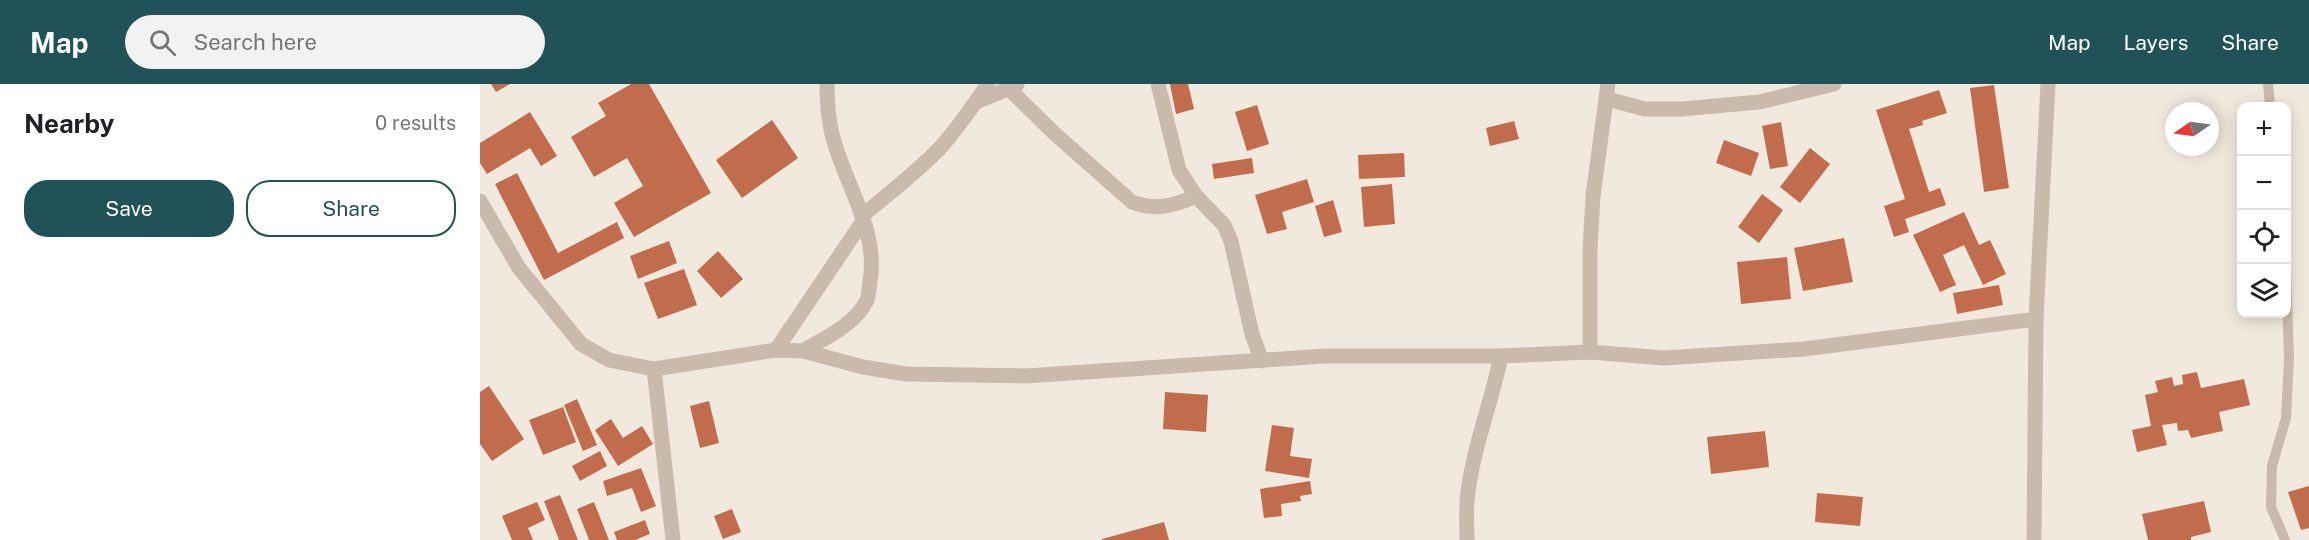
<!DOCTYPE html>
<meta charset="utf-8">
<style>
:root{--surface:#fff;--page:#f2f2f2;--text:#202124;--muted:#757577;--line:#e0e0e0;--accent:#205258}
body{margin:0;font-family:"Public Sans",sans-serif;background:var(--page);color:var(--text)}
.controls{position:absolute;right:18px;top:18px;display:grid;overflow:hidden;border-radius:12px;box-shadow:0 3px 15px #0003}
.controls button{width:54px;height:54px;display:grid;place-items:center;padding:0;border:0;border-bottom:2px solid var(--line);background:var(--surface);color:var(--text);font:30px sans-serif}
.compass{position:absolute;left:1685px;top:18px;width:54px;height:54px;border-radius:50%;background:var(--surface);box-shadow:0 3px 15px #0003;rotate:257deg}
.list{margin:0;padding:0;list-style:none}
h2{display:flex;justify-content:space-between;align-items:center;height:78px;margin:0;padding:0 24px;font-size:26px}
h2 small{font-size:20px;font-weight:400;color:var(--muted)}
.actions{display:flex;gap:12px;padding:18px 24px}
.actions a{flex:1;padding:14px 0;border:2px solid var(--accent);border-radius:24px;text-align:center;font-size:21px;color:var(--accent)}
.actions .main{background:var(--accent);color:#fff}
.icon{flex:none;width:33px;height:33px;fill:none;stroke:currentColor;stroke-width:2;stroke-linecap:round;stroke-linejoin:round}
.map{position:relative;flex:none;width:1829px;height:456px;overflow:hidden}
header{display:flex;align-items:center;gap:36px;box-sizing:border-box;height:84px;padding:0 30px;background:var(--accent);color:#fff}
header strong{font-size:28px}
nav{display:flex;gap:33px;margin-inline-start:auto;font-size:21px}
.search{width:420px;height:54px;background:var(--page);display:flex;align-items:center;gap:15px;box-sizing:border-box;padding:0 21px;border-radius:33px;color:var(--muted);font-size:22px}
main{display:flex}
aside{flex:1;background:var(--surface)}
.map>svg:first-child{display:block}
.building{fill:#c16d4d}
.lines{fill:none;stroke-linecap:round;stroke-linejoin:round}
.service{stroke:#cabaab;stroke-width:10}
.minor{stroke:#cabaab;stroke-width:15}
</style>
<header>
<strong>Map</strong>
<div class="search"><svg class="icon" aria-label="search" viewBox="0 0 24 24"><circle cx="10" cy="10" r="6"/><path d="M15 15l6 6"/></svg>Search here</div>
<nav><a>Map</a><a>Layers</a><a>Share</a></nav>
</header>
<main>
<aside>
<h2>Nearby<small>0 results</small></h2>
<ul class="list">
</ul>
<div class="actions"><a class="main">Save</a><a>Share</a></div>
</aside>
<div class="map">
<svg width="1829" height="456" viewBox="0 0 1829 456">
<rect width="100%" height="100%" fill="#f2e9de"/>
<g class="building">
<polygon points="11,0 30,0 16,8"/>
<polygon points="151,0 169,0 231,109 154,153 134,119 163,102 147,74 114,93 91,53 126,32 118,19"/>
<polygon points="690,0 708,0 714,25 696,30"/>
<polygon points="1514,1 1529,104 1504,108 1490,4"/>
<polygon points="1459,6 1467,29 1442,37 1443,41 1429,45 1449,108 1460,104 1466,121 1425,135 1429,148 1414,153 1404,122 1425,115 1396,26"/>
<polygon points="777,21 789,60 767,67 755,28"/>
<polygon points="50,28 77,72 61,82 50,64 7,90 0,79 0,59"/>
<polygon points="292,36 318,74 262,114 236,76"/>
<polygon points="1034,37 1039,55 1010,62 1006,44"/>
<polygon points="1301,38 1308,82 1290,85 1282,42"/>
<polygon points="1244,56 1279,69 1271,92 1236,79"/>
<polygon points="1330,64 1350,80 1320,119 1300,103"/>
<polygon points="924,69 925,93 879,95 878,71"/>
<polygon points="772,74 774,89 734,95 732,80"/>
<polygon points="37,89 78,169 137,138 144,154 64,196 15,100"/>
<polygon points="827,95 834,118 802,128 807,145 787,150 775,111"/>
<polygon points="912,100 915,140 884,143 881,103"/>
<polygon points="1282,110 1303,126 1279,159 1258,143"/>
<polygon points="853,116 862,148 844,153 835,122"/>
<polygon points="1484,128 1499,161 1510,156 1526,190 1503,201 1484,161 1463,171 1476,201 1460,208 1433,151"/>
<polygon points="1364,154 1373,198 1323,207 1314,164"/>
<polygon points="189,157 197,179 158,195 150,172"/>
<polygon points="238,167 263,195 241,214 217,187"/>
<polygon points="1307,173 1311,215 1261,220 1257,178"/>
<polygon points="204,185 217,221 178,235 164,199"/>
<polygon points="1519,201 1523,221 1477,230 1473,209"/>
<polygon points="1717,288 1721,304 1764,295 1770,321 1739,328 1743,347 1711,354 1708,346 1698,347 1697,339 1682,341 1687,361 1657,368 1652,346 1671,342 1665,311 1678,308 1675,297 1692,293 1694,302 1703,300 1702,291"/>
<polygon points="9,302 44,355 12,377 0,360 0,308"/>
<polygon points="685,308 728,311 726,348 683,345"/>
<polygon points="97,315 117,361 103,367 84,321"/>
<polygon points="229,317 239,359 220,364 210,322"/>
<polygon points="83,323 96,358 63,371 49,336"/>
<polygon points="131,335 143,354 162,342 173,360 138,382 115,346"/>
<polygon points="792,341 814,344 810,372 832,375 829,394 785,387"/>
<polygon points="1285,347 1289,383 1231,390 1227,353"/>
<polygon points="120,367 127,382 100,397 92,382"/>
<polygon points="161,384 176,422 161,428 152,404 127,412 123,397"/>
<polygon points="830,397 832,410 820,412 821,417 801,420 802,432 784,434 780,405"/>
<polygon points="1829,402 1829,444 1821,446 1808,408"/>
<polygon points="1337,409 1383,413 1380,442 1335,438"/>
<polygon points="80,411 98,456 79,456 64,417"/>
<polygon points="1724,417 1731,448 1711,453 1711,456 1668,456 1662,430"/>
<polygon points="57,418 65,436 48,444 53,456 32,456 22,432"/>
<polygon points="114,418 129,456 109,456 97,425"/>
<polygon points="252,425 261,448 243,455 234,432"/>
<polygon points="165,436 170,450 155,456 137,456 134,448"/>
<polygon points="684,438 689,456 622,456 622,455"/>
</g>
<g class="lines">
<g class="service">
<polyline points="1788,0 1790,22"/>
<polyline points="1805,456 1791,423 1792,382 1806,334 1809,274 1806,183"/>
</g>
<g class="minor">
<polyline points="678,0 699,86 716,112 744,141 751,157 772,250 782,277"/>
<path d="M529 5 575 50 652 118C675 127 694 122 716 112"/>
<polyline points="1127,15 1165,25 1202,25 1279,18 1354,0"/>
<polyline points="496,18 537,1"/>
<polyline points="0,117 39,184 101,260 129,276 174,285 296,266 323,267 383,283 425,290 546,292 845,272 1021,272 1110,268 1184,274 1324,265 1556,235"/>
<path d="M382 132C408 110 436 89 460 64 478 44 493 22 508 0"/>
<polyline points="296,266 383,137"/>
<path d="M323 267C345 254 375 241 387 216 389 211 389 204 390 198 399 145 364 100 352 50 348 33 347 17 347 0"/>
<polyline points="1110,268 1110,165 1113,112 1128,0"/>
<polyline points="174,285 193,456"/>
<path d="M987 456C987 444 986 431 987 418 991 369 1011 321 1021 272"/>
<polyline points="1554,456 1556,235 1568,0"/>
</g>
</g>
</svg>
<div class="controls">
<button>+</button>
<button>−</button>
<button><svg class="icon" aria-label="locate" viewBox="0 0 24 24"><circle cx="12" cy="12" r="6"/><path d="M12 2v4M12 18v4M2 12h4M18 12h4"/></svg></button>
<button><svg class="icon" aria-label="layers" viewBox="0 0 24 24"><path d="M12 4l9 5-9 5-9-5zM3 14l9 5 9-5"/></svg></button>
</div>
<svg class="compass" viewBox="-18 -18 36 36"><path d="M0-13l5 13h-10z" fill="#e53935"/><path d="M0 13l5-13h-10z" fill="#757577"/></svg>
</div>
</main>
